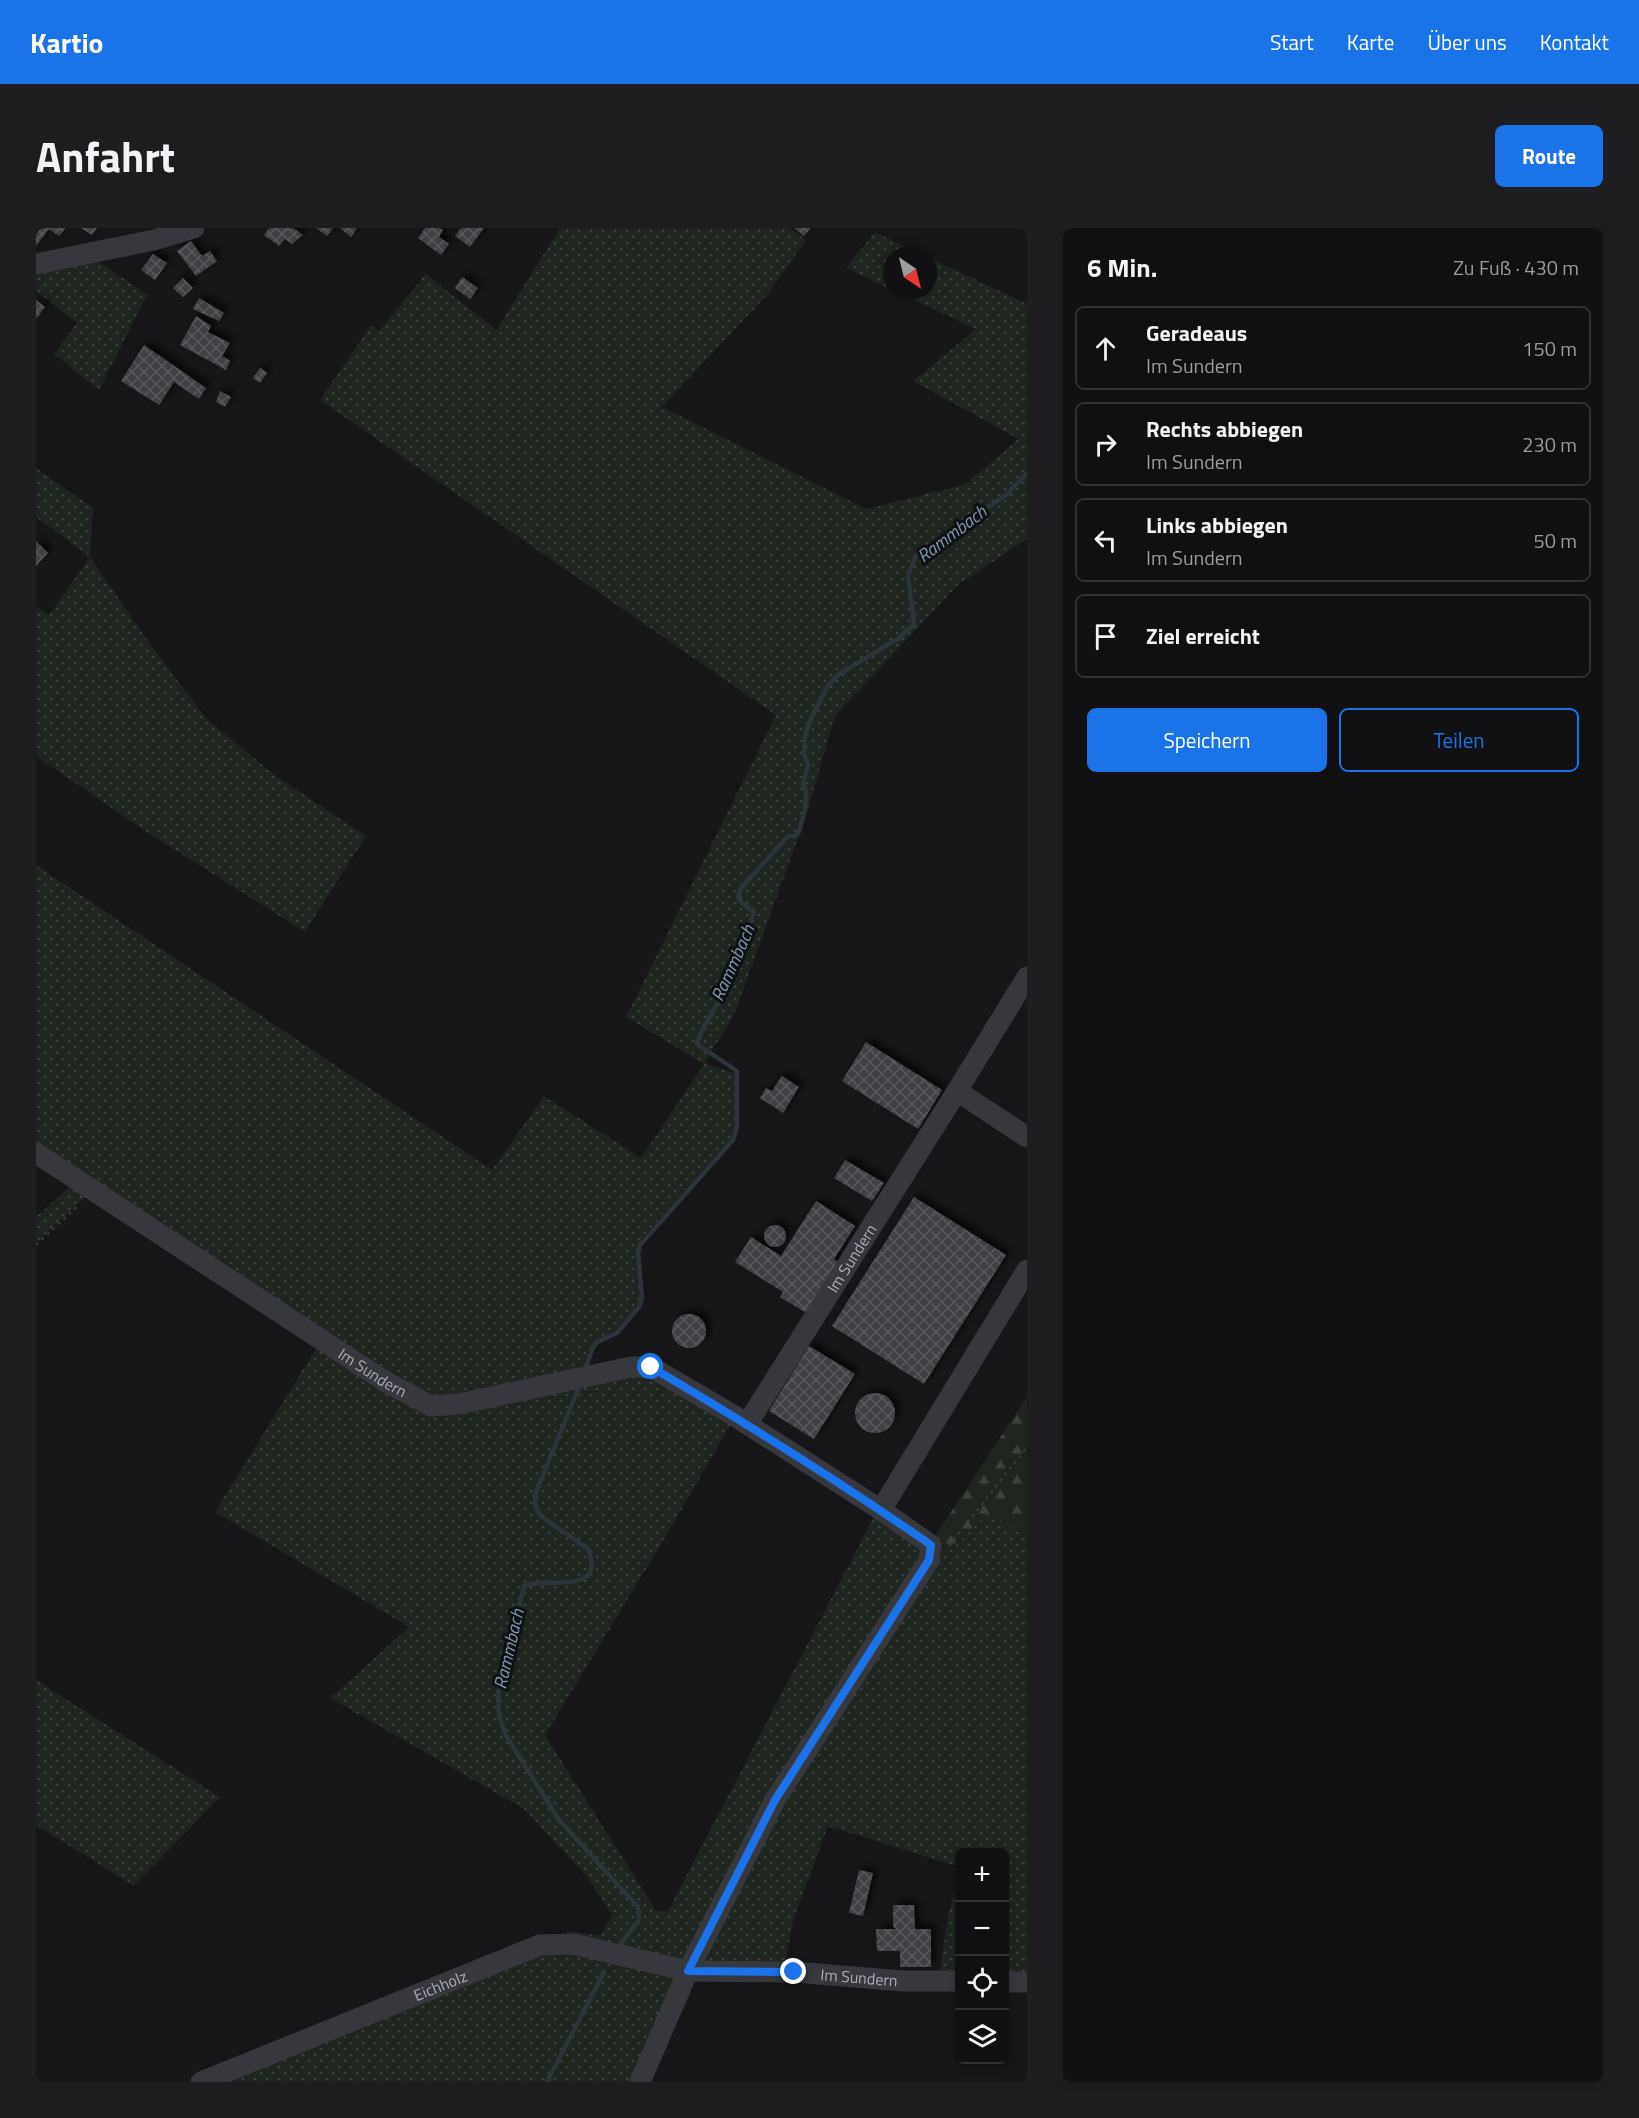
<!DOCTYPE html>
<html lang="de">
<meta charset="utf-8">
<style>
:root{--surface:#101012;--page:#1e1e20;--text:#f1f3f6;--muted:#9c9d9f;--line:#303032;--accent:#1a73e8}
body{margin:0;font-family:"Titillium Web",sans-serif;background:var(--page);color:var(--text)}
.controls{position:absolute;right:18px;bottom:18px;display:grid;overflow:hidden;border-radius:9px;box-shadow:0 3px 9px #0003}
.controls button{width:54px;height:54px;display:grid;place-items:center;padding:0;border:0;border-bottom:2px solid var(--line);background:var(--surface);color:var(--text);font:30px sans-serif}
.compass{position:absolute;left:847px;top:18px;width:54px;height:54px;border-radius:50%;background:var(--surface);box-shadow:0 3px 9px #0003;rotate:145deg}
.stop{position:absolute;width:18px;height:18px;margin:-14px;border:4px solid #1a73e8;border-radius:50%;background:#fff}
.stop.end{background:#1a73e8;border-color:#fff;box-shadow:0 2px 6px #0008}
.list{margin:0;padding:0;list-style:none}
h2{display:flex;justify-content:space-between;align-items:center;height:78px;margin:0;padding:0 24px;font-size:26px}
h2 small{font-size:20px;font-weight:400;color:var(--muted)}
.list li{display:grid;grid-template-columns:39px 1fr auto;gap:18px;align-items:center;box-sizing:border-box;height:84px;margin:0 12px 12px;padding:0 12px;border:2px solid var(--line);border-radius:9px}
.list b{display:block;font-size:22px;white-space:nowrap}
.list p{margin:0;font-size:20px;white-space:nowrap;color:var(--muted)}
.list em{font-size:20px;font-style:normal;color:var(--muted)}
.actions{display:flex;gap:12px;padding:18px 24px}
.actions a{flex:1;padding:14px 0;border:2px solid var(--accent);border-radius:9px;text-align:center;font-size:21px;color:var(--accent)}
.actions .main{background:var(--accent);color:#fff}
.icon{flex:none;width:33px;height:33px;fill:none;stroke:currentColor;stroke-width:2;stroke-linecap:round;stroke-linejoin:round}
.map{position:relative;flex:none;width:991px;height:1854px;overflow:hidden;border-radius:9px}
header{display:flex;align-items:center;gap:36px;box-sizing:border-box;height:84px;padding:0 30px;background:var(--accent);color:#fff}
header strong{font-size:28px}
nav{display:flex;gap:33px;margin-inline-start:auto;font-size:21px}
.intro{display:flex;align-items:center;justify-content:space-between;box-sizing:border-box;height:144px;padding:0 36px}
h1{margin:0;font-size:42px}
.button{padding:15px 27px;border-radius:9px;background:var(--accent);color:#fff;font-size:21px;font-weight:700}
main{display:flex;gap:36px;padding:0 36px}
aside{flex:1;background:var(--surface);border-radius:9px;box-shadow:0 3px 9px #0003}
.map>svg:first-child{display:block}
.grass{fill:url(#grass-dots)}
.forest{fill:url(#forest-firs)}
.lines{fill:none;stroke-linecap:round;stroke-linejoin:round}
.stream{stroke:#2c353c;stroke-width:4.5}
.building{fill:url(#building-cross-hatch);filter:url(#shadow)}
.path{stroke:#3d3f44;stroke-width:2;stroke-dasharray:3 4.5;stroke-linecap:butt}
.minor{stroke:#37383d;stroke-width:21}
.route{stroke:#1a73e8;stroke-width:8}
.labels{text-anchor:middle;stroke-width:6;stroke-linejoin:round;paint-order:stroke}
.street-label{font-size:16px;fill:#a8adb8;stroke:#111113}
.water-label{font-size:18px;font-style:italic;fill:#7f9bb3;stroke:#111113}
</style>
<header>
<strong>Kartio</strong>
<nav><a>Start</a><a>Karte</a><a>Über uns</a><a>Kontakt</a></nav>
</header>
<div class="intro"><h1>Anfahrt</h1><a class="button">Route</a></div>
<main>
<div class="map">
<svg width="991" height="1854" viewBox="0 0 991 1854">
<defs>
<pattern id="grass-dots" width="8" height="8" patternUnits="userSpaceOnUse" patternTransform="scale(1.5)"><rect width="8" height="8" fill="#1e261f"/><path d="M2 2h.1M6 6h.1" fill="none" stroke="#3c433d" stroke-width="1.8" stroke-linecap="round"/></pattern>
<pattern id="forest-firs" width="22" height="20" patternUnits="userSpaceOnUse" patternTransform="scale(1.5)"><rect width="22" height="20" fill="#1e261f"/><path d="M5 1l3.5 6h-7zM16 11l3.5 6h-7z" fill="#3c433d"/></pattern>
<pattern id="building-cross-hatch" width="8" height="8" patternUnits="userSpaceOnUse" patternTransform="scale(1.5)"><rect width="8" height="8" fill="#404145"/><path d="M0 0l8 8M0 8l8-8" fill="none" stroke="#595a5e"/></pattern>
<filter id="shadow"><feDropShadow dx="5" dy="-5" stdDeviation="3" flood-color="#0009"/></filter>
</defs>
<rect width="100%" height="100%" fill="#161618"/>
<g class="grass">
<polygon points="524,0 753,0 770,12 731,67 626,179 830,281 930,256 982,211 877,153 940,101 859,63 892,63 892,29 991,76 991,311 922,357 799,488 770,588 697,789 668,835 699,845 700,899 695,911 607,1009 602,1018 600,1025 604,1070 602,1078 581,1104 559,1114 547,1143 390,1174 0,922 0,637 456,942 508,868 605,930 668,836 590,789 740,487 284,172 335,97 343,103 390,46 460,102"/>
<polygon points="839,4 888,27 856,27 856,62 810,40"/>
<polygon points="49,24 111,67 63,162 18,126 41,95 0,63 0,36"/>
<polygon points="0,240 57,280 54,329 121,426 172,492 240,548 330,608 269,704 109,603 0,528 0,378 13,387 54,329 0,289"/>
<polygon points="39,954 54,965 0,1015 0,989"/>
<polygon points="284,1114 392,1181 613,1142 699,1189 627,1313 509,1507 621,1684 632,1683 841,1283 893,1318 651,1741 529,1714 531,1703 564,1708 576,1687 552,1650 488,1581 294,1470 373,1399 179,1284"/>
<polygon points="952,1285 991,1308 991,1752 969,1752 969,1624 924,1624 923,1639 792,1598 757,1693 748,1742 676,1740 666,1729 740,1573 900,1336"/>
<polygon points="0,1452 184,1569 98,1658 0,1597"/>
<polygon points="923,1648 923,1752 903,1752 912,1687"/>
<polygon points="505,1719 648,1746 600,1854 173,1854"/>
</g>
<polygon class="forest" points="991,1169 991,1308 952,1286 900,1336 895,1314"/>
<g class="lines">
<g class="stream">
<path d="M550 1140 556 1121 561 1114 581 1105 603 1079 606 1070 602 1025 604 1017 697 912 701 899V843L661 816C664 801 675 788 682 775 694 751 701 725 711 701 713 694 717 691 718 684L706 675 702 669 705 660 752 608H759L763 604 769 581 770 564 767 555 772 537 768 526 769 509 773 495 791 459 802 447 863 410 878 396 872 347 880 328 970 267 991 245"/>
<path d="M544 1157 500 1264C498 1274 499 1280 505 1288L552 1321C572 1369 508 1348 488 1358L462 1466 463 1487 469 1506 523 1592 602 1679 603 1692 581 1721"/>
<polyline points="511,1854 568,1744"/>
</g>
</g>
<g class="building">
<polygon points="0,0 30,0 23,8 13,1 0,18"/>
<polygon points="45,0 61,0 56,7"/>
<polygon points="233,0 257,0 267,7 256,16 249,11 243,18 228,7"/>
<polygon points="280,0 297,0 291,8"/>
<polygon points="304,0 321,0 315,9"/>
<polygon points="389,0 404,0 407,2 403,9 413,16 405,27 382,10"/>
<polygon points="425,0 448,0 434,19 419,8"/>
<polygon points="758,0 775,0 768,8"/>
<polygon points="155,13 166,28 174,23 181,33 160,48 141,23"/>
<polygon points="117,26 131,35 119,52 105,42"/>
<polygon points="426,49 442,60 434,71 419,60"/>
<polygon points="147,50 157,60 147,69 137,60"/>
<polygon points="163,70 188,85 183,93 157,81"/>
<polygon points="0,72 9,79 0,91"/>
<polygon points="160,88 175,98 172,104 194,115 186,128 194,133 190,142 144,117"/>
<polygon points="108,117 170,160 163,171 138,154 123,177 85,153"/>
<polygon points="224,140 231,145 224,155 217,150"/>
<polygon points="184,163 195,169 189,179 180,174"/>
<polygon points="0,313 12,325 0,338"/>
<polygon points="830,814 906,862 882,901 806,853"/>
<polygon points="746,848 763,859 747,885 724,870 730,860 736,863"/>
<polygon points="809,932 848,955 836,973 798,950"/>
<polygon points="878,969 970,1027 888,1156 796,1098"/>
<polygon points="780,973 819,998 798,1031 804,1035 772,1086 744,1069 747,1064 699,1034 715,1009 745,1028"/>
<circle cx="739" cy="1008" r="11"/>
<circle cx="653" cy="1103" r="17"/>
<polygon points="773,1118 819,1146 778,1211 733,1183"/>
<circle cx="839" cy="1185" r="20"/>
<polygon points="823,1642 837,1645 827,1688 813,1685"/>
<polygon points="857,1677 878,1677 879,1701 895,1701 895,1739 864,1739 864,1723 841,1723 840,1701 860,1701 857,1698"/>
</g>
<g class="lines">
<g class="path">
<polyline points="0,1017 44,976"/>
<polyline points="913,1318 991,1219"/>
</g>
<g class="minor">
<polyline points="0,36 118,12 158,0"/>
<polyline points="921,863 991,909"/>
<path id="s1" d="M0 925 350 1154 395 1178 423 1176 595 1139H615L697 1187 845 1282 895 1317 893 1332 739 1572 652 1743 604 1854"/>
<path id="s2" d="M711 1196 921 863 991 749"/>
<polyline points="845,1282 991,1042"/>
<polyline points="969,1754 991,1754"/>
<path id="s3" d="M165 1854 504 1717 537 1716 652 1743 758 1744 867 1753H924"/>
</g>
</g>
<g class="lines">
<path class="route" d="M615 1139C710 1195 804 1254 895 1317L893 1332 739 1572 652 1743 758 1744"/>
</g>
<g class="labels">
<g class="street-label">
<text dy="6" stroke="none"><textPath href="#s2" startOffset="196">Im Sundern</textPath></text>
<text dy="6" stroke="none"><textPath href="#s1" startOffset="402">Im Sundern</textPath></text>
<text dy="6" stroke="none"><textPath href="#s3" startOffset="688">Im Sundern</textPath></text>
<text dy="6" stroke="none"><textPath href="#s3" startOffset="258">Eichholz</textPath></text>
</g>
<g class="water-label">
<text transform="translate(916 306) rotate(-37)" y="6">Rammbach</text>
<text transform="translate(697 735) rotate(-66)" y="6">Rammbach</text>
<text transform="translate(473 1421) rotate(-77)" y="6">Rammbach</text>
</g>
</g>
</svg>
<div class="controls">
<button>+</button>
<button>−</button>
<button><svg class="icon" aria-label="locate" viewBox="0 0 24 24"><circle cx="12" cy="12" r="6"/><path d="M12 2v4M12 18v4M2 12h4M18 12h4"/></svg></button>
<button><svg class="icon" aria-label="layers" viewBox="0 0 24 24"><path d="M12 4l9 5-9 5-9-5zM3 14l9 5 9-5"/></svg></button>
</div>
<svg class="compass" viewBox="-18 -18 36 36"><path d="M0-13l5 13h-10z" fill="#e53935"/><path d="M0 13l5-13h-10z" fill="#9c9d9f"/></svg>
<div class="stop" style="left:615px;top:1139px"></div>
<div class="stop end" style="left:758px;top:1744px"></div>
</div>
<aside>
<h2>6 Min.<small>Zu Fuß · 430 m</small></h2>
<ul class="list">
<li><svg class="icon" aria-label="ahead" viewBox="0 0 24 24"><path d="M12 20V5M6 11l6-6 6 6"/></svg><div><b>Geradeaus</b><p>Im Sundern</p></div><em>150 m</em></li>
<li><svg class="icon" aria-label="right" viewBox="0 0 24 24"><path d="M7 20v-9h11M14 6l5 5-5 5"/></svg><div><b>Rechts abbiegen</b><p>Im Sundern</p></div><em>230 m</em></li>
<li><svg class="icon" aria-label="left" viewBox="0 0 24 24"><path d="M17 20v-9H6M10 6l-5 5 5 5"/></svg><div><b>Links abbiegen</b><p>Im Sundern</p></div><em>50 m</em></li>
<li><svg class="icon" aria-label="arrive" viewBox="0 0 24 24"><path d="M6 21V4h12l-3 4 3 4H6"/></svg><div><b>Ziel erreicht</b></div></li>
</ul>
<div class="actions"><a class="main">Speichern</a><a>Teilen</a></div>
</aside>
</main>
